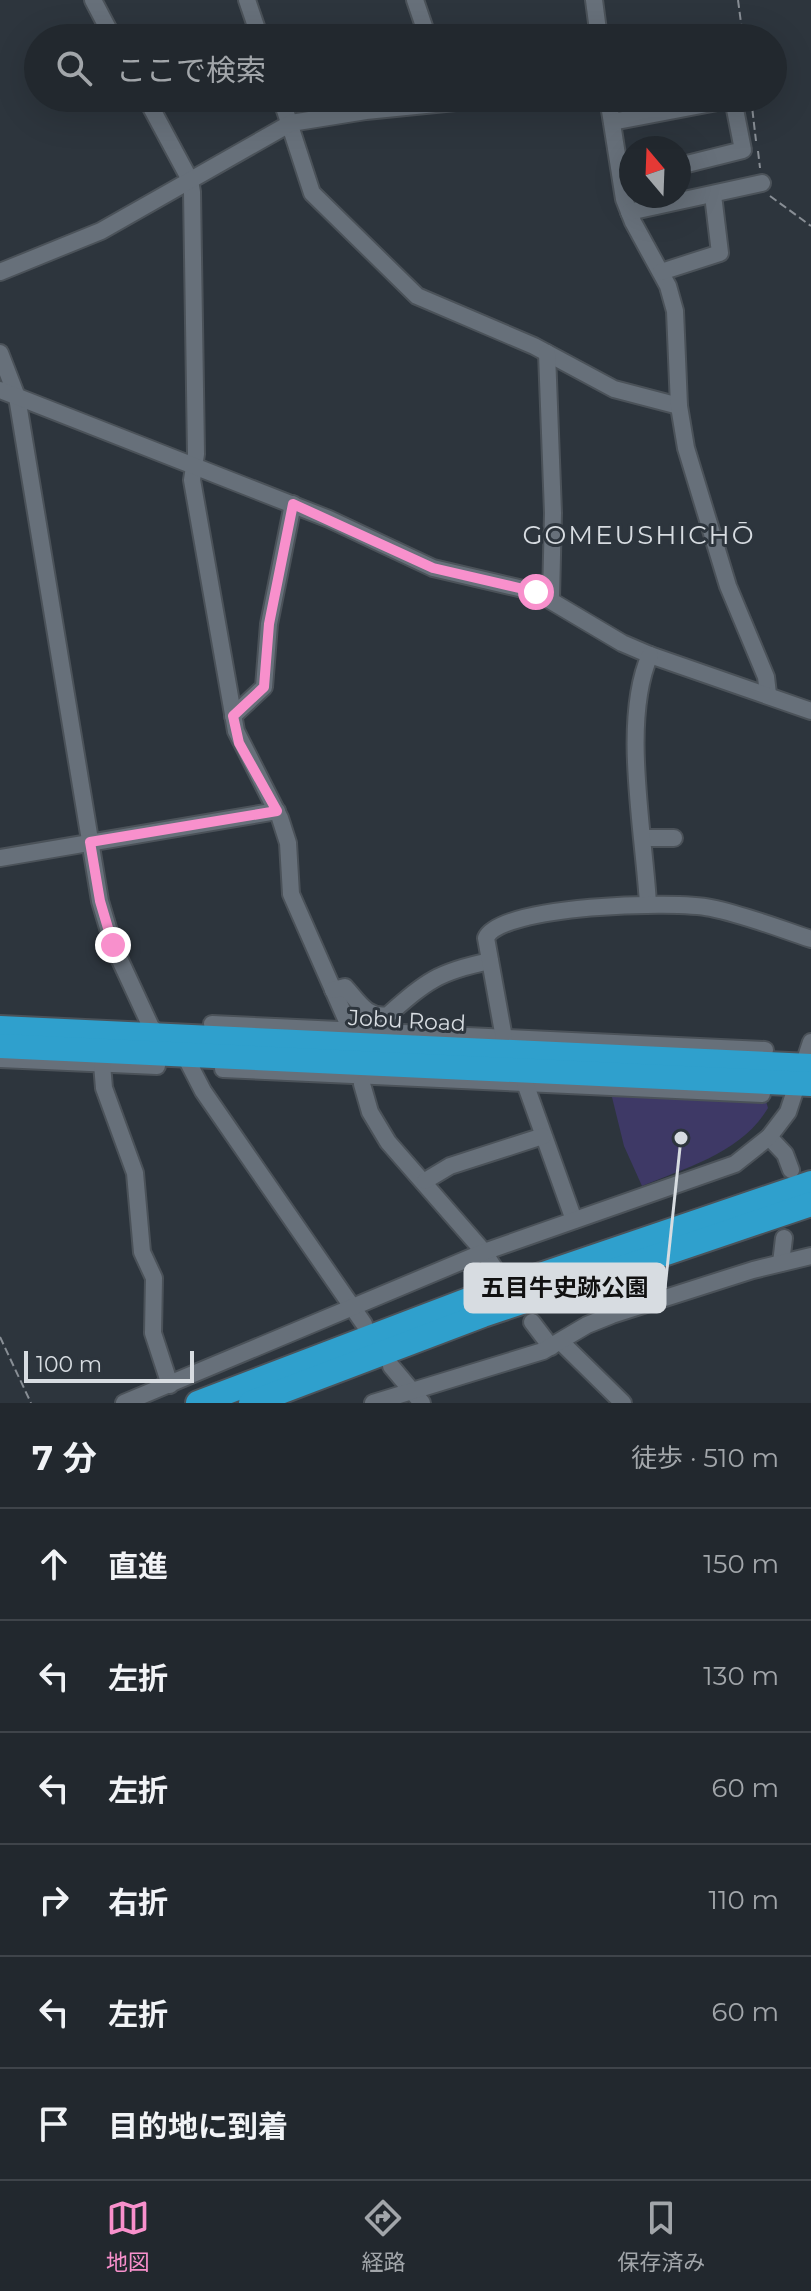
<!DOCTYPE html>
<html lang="ja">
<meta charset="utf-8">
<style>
:root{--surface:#22282e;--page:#2e343a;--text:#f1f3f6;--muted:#a2a6aa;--line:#3f444a;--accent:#f890cc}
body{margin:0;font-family:Montserrat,"Noto Sans JP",sans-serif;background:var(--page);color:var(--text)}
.compass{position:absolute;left:619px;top:136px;width:72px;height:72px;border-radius:50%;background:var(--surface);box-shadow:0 8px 32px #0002;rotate:341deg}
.scale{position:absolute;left:24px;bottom:20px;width:170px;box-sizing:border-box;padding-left:8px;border:4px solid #d7dce1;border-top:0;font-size:22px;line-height:28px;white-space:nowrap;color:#d7dce1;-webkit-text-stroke:6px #2d353d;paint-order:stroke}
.stop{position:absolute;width:24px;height:24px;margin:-18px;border:6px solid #f890cc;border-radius:50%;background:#fff}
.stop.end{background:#f890cc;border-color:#fff;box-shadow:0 2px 8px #0008}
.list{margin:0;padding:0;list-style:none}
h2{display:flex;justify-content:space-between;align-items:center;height:104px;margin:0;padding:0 32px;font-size:34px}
h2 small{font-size:26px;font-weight:400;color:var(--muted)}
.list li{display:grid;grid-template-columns:52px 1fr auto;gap:24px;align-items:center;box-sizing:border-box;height:112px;padding:0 32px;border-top:2px solid var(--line)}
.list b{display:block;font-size:30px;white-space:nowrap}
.list em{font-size:26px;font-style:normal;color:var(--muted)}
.icon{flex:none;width:44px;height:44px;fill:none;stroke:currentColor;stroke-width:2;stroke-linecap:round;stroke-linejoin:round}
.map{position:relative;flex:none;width:811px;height:1403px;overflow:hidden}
.search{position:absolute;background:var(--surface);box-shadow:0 8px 32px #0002;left:24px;right:24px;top:24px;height:88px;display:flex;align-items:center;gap:20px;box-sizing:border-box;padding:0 28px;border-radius:44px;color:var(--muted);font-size:30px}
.sheet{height:776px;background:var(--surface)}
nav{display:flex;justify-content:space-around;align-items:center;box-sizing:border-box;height:112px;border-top:2px solid var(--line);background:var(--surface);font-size:22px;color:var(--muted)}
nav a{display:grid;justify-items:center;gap:4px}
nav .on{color:var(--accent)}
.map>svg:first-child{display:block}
.green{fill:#3e3966}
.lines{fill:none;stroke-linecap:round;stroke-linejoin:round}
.minor-casing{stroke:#4b5259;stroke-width:20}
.highway-casing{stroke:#4b5259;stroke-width:28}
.path{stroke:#888e95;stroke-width:2;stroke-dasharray:8 4;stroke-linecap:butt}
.minor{stroke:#67707a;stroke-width:16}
.highway{stroke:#2fa0cd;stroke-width:24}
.route{stroke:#f890cc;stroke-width:10}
.labels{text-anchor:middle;stroke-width:6;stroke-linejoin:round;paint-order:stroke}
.street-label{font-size:22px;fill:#d7dce1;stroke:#2d353d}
.quarter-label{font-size:26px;letter-spacing:2px;fill:#d7dce1;stroke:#2d353d}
.leader{fill:none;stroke:#d7dce1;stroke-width:3}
.callout-dot{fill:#d7dce1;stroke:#2d353d;stroke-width:3}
.callout{fill:#d7dce1;stroke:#d7dce1;stroke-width:3}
.callout-label{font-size:24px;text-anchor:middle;font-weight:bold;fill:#111}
</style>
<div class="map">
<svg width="811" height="1403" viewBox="0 0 811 1403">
<rect width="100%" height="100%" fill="#2d353d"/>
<path class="green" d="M611 1093 766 1101 768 1108C741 1153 687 1167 642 1186L624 1146Z"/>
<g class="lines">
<defs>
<g id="minor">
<polyline points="93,0 113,38"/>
<polyline points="247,0 260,38"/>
<polyline points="415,0 428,38"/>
<polyline points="594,0 599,38"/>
<polyline points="146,98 190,180 192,192 196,454 192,480 236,731 280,818 288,843 291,894 346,1019"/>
<polyline points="281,98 312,193 417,296 534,346 614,389 679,406"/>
<polyline points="608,98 624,199 633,222 668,286 675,311 679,406 686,448 728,586 766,677 768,694"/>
<polyline points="612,122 733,99 743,150 679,166"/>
<polyline points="629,212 762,183"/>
<polyline points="0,272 101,231 291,123 366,111 495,98"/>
<polyline points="661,272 720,253 713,195"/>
<polyline points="0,353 17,397 100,901 113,945 151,1027 186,1058 203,1091 364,1324"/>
<polyline points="547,353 553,513 551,598"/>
<polyline points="0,390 329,519 433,568 536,592 622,643 650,655 811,711"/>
<polyline points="233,716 264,687 269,624 293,504"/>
<polyline points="644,838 674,838"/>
<polyline points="0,858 277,811"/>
<path d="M648 904C644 832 621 720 650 655"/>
<path d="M333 990 345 987C358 1001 367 1019 388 1015 427 981 437 972 490 961"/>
<polyline points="212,1024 765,1050"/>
<path d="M504 1038 486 938C500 905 676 900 711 908 745 915 778 928 811 939"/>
<polyline points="0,1059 157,1066"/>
<polyline points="102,1064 104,1088 135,1173 142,1252 154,1278 153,1333 170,1385"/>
<polyline points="223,1069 762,1094"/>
<polyline points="525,1083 574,1220"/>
<polyline points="362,1084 370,1112 388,1142 484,1252 496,1271"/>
<polyline points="769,1137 785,1154 791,1170"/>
<polyline points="425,1181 450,1166 543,1136"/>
<polyline points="781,1263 784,1238"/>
<polyline points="532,1322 551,1347"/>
<polyline points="561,1342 623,1403"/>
<polyline points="391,1366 422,1403"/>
<polyline points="124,1403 484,1252 735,1164 769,1137 788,1112 811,1042"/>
<polyline points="373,1403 543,1351 587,1325 612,1315 753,1270 811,1256"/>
</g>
<g id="highway">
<polyline points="0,1028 811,1066"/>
<polyline points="0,1046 811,1084"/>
<polyline points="198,1403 476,1297 811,1183"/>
<polyline points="251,1403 483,1315 811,1204"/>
</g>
</defs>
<use href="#minor" class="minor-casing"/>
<use href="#highway" class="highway-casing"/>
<g class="path">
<polyline points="738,0 743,38"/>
<polyline points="751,98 756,141"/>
<polyline points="758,151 760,168"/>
<polyline points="770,196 811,226"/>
<polyline points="0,1337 31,1403"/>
</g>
<use href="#minor" class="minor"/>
<use href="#highway" class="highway"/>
</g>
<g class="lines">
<polyline class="route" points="113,945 100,901 90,842 277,811 239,743 233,716 264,687 269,624 293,504 433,568 536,592"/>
</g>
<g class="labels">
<g class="street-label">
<text transform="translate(407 1020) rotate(3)" y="8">Jobu Road</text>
</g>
<g class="quarter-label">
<text x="639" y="544">GOMEUSHICHŌ</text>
</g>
</g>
<path class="leader" d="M681 1138L665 1288"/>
<circle class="callout-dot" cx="681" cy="1138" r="8"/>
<rect class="callout" x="465" y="1264" width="200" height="48" rx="8"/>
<g class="callout-label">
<text x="565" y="1296">五目牛史跡公園</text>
</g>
</svg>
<svg class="compass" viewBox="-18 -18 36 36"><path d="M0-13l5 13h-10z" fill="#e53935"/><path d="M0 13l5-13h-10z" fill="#a2a6aa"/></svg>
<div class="scale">100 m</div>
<div class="stop" style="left:536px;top:592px"></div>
<div class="stop end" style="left:113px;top:945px"></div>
<div class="search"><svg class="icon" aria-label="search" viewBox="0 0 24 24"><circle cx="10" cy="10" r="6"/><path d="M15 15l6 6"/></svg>ここで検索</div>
</div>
<section class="sheet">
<h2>7 分<small>徒歩 · 510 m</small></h2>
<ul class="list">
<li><svg class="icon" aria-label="ahead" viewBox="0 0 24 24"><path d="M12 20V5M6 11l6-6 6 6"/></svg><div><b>直進</b></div><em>150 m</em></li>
<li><svg class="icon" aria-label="left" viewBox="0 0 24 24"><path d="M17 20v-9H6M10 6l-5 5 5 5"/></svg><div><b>左折</b></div><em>130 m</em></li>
<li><svg class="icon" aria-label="left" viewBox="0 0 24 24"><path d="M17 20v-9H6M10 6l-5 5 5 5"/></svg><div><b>左折</b></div><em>60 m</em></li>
<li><svg class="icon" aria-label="right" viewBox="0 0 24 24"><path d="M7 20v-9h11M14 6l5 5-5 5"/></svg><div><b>右折</b></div><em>110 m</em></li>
<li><svg class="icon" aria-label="left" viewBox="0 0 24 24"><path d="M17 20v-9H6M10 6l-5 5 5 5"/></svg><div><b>左折</b></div><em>60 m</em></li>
<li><svg class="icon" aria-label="arrive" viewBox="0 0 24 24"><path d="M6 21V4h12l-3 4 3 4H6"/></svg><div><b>目的地に到着</b></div></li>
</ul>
</section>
<nav>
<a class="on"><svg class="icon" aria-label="map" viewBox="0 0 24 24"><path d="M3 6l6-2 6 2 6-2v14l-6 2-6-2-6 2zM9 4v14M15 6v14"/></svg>地図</a>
<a><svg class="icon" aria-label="directions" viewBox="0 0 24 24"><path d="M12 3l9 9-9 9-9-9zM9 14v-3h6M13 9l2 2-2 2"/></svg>経路</a>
<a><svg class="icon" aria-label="saved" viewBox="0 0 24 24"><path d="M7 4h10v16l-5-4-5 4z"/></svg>保存済み</a>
</nav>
